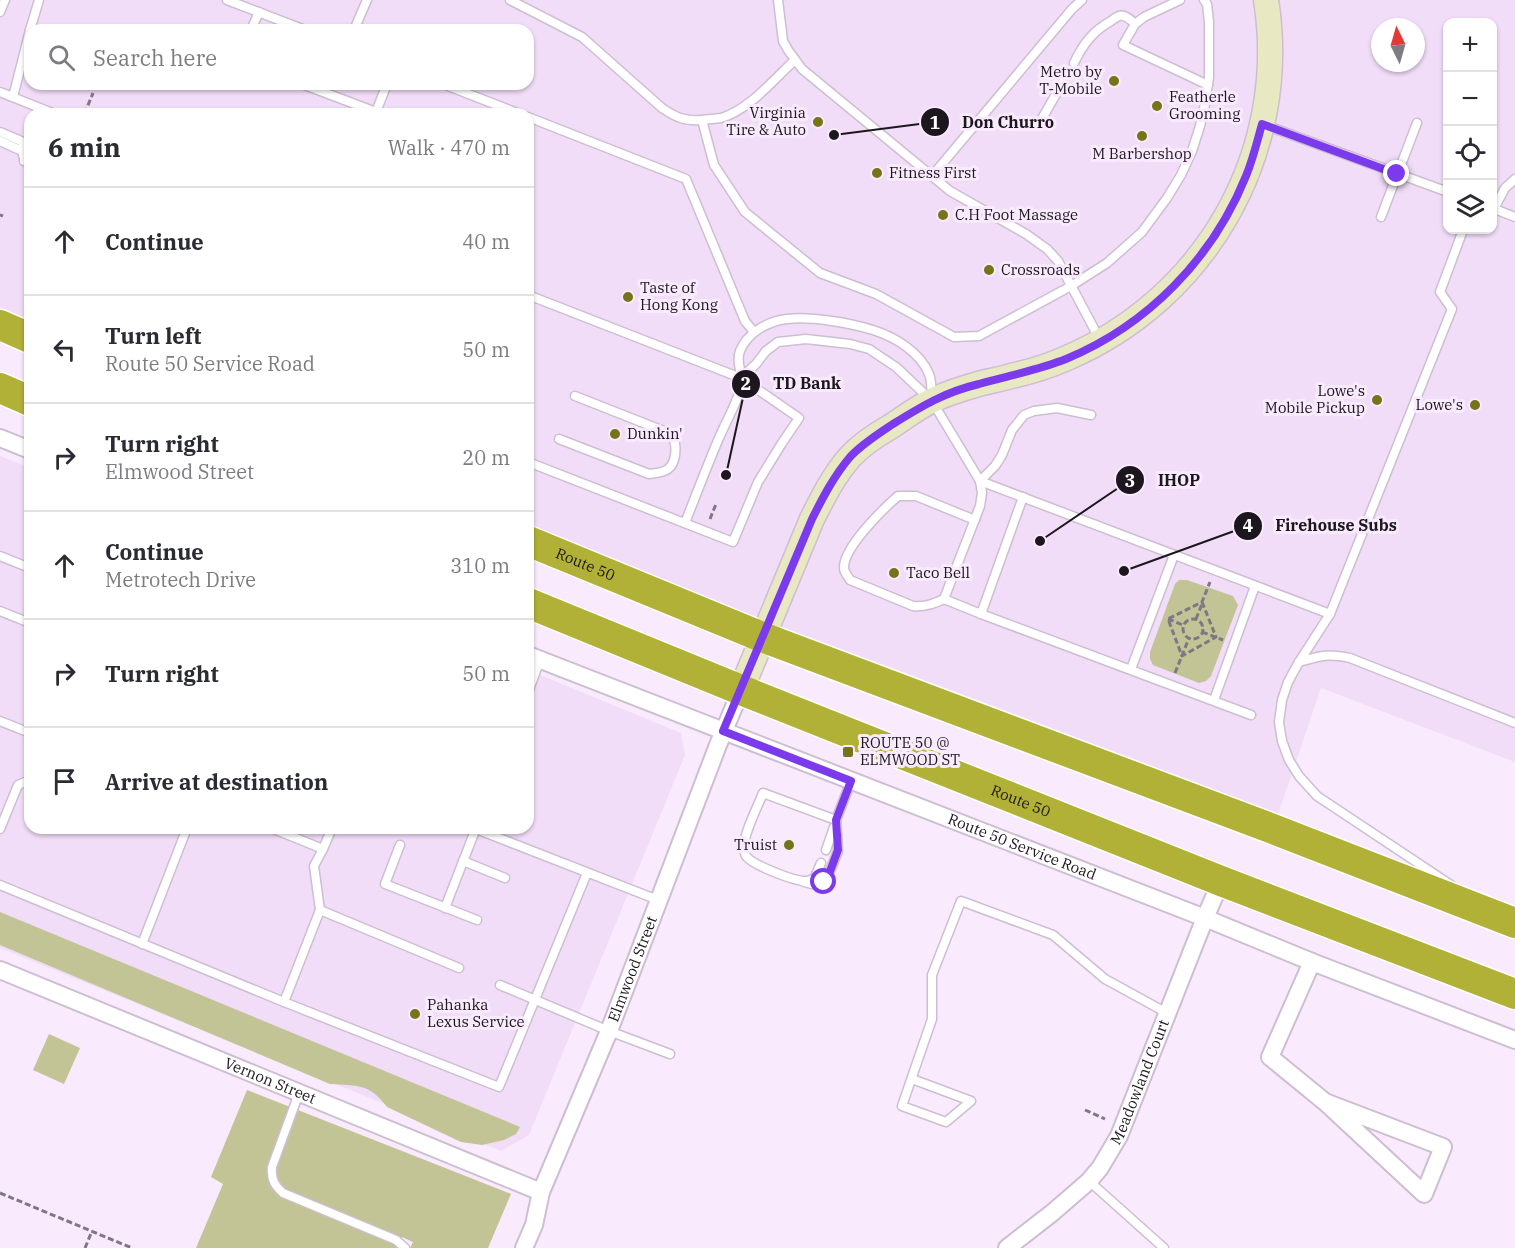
<!DOCTYPE html>
<meta charset="utf-8">
<style>
:root{--surface:#fff;--page:#f2f2f3;--text:#2b2b33;--muted:#7c7c81;--line:#e1e1e2}
body{margin:0;font-family:"IBM Plex Serif",serif;background:var(--page);color:var(--text)}
.controls{position:absolute;right:18px;top:18px;display:grid;overflow:hidden;border-radius:12px;box-shadow:0 2px 4px #0004}
.controls button{width:54px;height:54px;display:grid;place-items:center;padding:0;border:0;border-bottom:2px solid var(--line);background:var(--surface);color:var(--text);font:30px sans-serif}
.compass{position:absolute;left:1371px;top:18px;width:54px;height:54px;border-radius:50%;background:var(--surface);box-shadow:0 2px 4px #0004;rotate:355deg}
.stop{position:absolute;width:18px;height:18px;margin:-14px;border:4px solid #7c3aed;border-radius:50%;background:#fff}
.stop.end{background:#7c3aed;border-color:#fff;box-shadow:0 2px 6px #0008}
.list{margin:0;padding:0;list-style:none}
h2{display:flex;justify-content:space-between;align-items:center;height:78px;margin:0;padding:0 24px;font-size:26px}
h2 small{font-size:20px;font-weight:400;color:var(--muted)}
.list li{display:grid;grid-template-columns:39px 1fr auto;gap:18px;align-items:center;box-sizing:border-box;height:108px;padding:0 24px;border-top:2px solid var(--line)}
.list b{display:block;font-size:22px;white-space:nowrap}
.list p{margin:0;font-size:20px;white-space:nowrap;color:var(--muted)}
.list em{font-size:20px;font-style:normal;color:var(--muted)}
.icon{flex:none;width:33px;height:33px;fill:none;stroke:currentColor;stroke-width:2;stroke-linecap:round;stroke-linejoin:round}
.map{position:relative;flex:none;width:1515px;height:1248px;overflow:hidden}
.search{position:absolute;background:var(--surface);box-shadow:0 2px 4px #0004;left:24px;top:24px;width:510px;height:66px;display:flex;align-items:center;gap:15px;box-sizing:border-box;padding:0 21px;border-radius:18px;color:var(--muted);font-size:22px}
.panel{position:absolute;background:var(--surface);box-shadow:0 2px 4px #0004;left:24px;top:108px;width:510px;height:726px;border-radius:18px}
.map>svg:first-child{display:block}
.built{fill:#f1ddf8;fill-rule:evenodd}
.green{fill:#c3c495}
.lines{fill:none;stroke-linecap:round;stroke-linejoin:round}
.lane-casing{stroke:#cdbed1;stroke-width:11}
.street-casing{stroke:#cdbed1;stroke-width:20}
.secondary-casing{stroke:#cdbed1;stroke-width:27}
.highway-casing{stroke:#fff;stroke-width:33}
.path{stroke:#807784;stroke-width:3;stroke-dasharray:6 3;stroke-linecap:butt}
.lane{stroke:#fff;stroke-width:8}
.street{stroke:#fff;stroke-width:16}
.secondary{stroke:#e8e8c3;stroke-width:24}
.highway{stroke:#b2b137;stroke-width:30}
.route{stroke:#7c3aed;stroke-width:8}
.poi-dot{fill:#757419;stroke:#f9eafe;stroke-width:2}
.labels{text-anchor:middle;stroke-width:6;stroke-linejoin:round;paint-order:stroke}
.poi-label{font-size:15px;fill:#1c171e;stroke:#f9eafe;text-anchor:start}
.street-label{font-size:15px;fill:#1c171e;stroke:#f9eafe}
.leader{fill:none;stroke:#1c171e;stroke-width:2}
.callout-dot{fill:#1c171e;stroke:#f9eafe;stroke-width:2}
.mark-label{font-size:18px;text-anchor:middle;font-weight:bold;fill:#fff}
.callout-label{font-size:16px;text-anchor:middle;font-weight:bold;fill:#1c171e;stroke:#f9eafe;stroke-width:6;stroke-linejoin:round;paint-order:stroke}
</style>
<div class="map">
<svg width="1515" height="1248" viewBox="0 0 1515 1248">
<rect width="100%" height="100%" fill="#f9eafe"/>
<g class="built">
<path d="M0 0H1515V762L1321 688 1273 829 528 542V114H30V338L0 325ZM1448 22H1492V230H1448ZM1380 27H1416V63H1380ZM30 30H528V84H30Z"/>
<polygon points="0,456 30,468 30,828 528,828 528,670 681,733 685,755 529,1135 501,1151 0,948"/>
</g>
<g class="green">
<polygon points="1179,580 1187,580 1233,596 1238,605 1211,676 1206,681 1199,683 1153,665 1150,659 1150,652 1175,584"/>
<path d="M0 912 520 1127 516 1134 504 1140 482 1145 461 1142 387 1107C369 1083 358 1086 330 1084L0 945Z"/>
<polygon points="49,1034 80,1048 64,1084 33,1070"/>
<polygon points="247,1090 511,1194 488,1248 410,1248 413,1242 402,1237 396,1248 196,1248 223,1184 211,1177"/>
</g>
<g class="lines">
<defs>
<g id="lane">
<polyline points="227,0 305,30"/>
<path d="M510 0 582 37 662 108C677 118 684 121 702 120 708 119 714 119 721 118 749 110 774 79 795 60"/>
<polyline points="778,0 783,41 788,50 802,69 950,191 1026,234 1047,249 1058,261 1099,338"/>
<polyline points="1180,0 1144,17 1135,24 1123,45 1208,85"/>
<polyline points="0,12 5,0"/>
<polyline points="30,30 39,0"/>
<polyline points="251,30 259,12"/>
<polyline points="354,30 367,0"/>
<path d="M1074 63C1083 44 1093 31 1111 21 1112 20 1118 16 1119 16 1125 14 1131 20 1135 24"/>
<polyline points="302,84 376,112 387,84"/>
<polyline points="443,84 520,114"/>
<polyline points="0,92 55,114"/>
<polyline points="13,97 30,30"/>
<polyline points="528,117 686,179 745,321 754,332"/>
<polyline points="702,120 714,165 745,212 820,273 876,294 954,337 979,336 1071,286 1107,263 1142,232 1167,198 1181,175 1192,151 1200,126 1205,104 1209,77 1209,22 1207,4 1204,0"/>
<polyline points="1040,122 1063,82"/>
<polyline points="1262,124 1448,192"/>
<polyline points="0,132 21,141 24,145 24,161"/>
<polyline points="0,141 22,151 24,158"/>
<polyline points="932,176 1072,9 1082,0"/>
<polyline points="1492,208 1515,217"/>
<polyline points="1494,209 1505,188 1515,179"/>
<polyline points="1381,217 1417,123"/>
<polyline points="528,295 741,378 799,418 782,443 758,482 733,542 528,462"/>
<polyline points="741,378 756,364 766,351 778,342 806,339 850,344 869,349 896,367 932,401 980,481 982,493 980,506 944,599 981,614"/>
<path d="M559 439 649 474C655 473 663 473 668 469 676 463 678 445 672 437 672 436 665 431 664 431L575 396"/>
<polyline points="980,481 1330,614"/>
<polyline points="980,481 995,466 1002,455 1012,430 1024,415 1034,411 1057,408 1091,415"/>
<polyline points="1023,497 981,614 1251,715"/>
<path d="M685 523C696 495 707 466 719 438 725 424 733 410 738 396 739 391 741 383 741 378 741 368 736 361 740 351 747 333 768 321 787 319 811 316 850 323 873 330 895 337 920 352 929 374 932 381 931 390 932 397"/>
<polyline points="0,556 30,568"/>
<path d="M944 599C933 604 925 607 913 606L850 580C848 576 844 573 844 568 843 548 883 509 898 496H916L975 520"/>
<polyline points="0,611 30,623"/>
<path d="M1299 662C1320 656 1327 653 1350 658L1515 723"/>
<polyline points="1131,669 1174,555"/>
<polyline points="528,692 540,660"/>
<polyline points="1214,700 1255,586"/>
<polyline points="0,721 30,733"/>
<polyline points="271,828 323,849 332,828"/>
<polyline points="0,829 18,785 30,780"/>
<polyline points="476,829 658,900"/>
<polyline points="400,845 385,884 477,920"/>
<polyline points="323,849 314,866 320,910 284,1002 499,1087 587,873"/>
<polyline points="826,850 834,827"/>
<polyline points="463,861 505,878"/>
<path d="M821 863 815 877C811 880 812 880 807 881 796 882 752 865 746 856 745 854 744 849 744 847 743 835 758 806 763 793L836 820 851 781"/>
<polyline points="804,882 816,885 820,885 827,878 838,851 836,820"/>
<polyline points="0,885 284,1002"/>
<polyline points="1451,885 1317,796 1299,776 1289,760 1282,741 1279,722 1282,700 1288,682 1299,662 1330,614 1452,309 1440,292 1463,230"/>
<polyline points="445,908 476,828"/>
<polyline points="320,910 459,968"/>
<polyline points="142,944 187,828"/>
<polyline points="500,985 609,1031 670,1054"/>
<polyline points="912,1079 971,1101 946,1122 902,1106 932,1019 932,975 961,901 1053,935 1105,979 1167,1013"/>
<path d="M299 1093 272 1167C271 1179 274 1185 283 1193L396 1240 405 1248"/>
<polyline points="1089,1181 1164,1248"/>
</g>
<g id="street">
<polyline points="0,438 30,450"/>
<path id="s1" d="M528 655 1205 918 1312 962 1515 1040"/>
<polyline points="1312,962 1270,1057 1325,1102 1424,1194 1443,1147 1325,1102"/>
<path id="s2" d="M0 970 541 1192"/>
<path id="s3" d="M524 1248 534 1225 541 1192 609 1031 718 745 741 690"/>
<path id="s4" d="M1007 1248 1052 1213 1089 1181 1100 1168 1119 1136 1205 918 1221 881"/>
</g>
<path id="secondary" d="M741 690 812 519C823 497 834 475 850 457 861 445 876 435 890 427 904 418 918 407 933 400 946 394 961 389 975 385 987 381 999 380 1011 376 1030 372 1049 366 1067 358 1207 298 1290 151 1266 0"/>
<g id="highway">
<polyline points="0,325 30,338"/>
<polyline points="0,388 30,401"/>
<path id="s5" d="M528 541 762 637 1273 829 1515 923"/>
<path id="s6" d="M528 603 741 690 1221 881 1515 994"/>
</g>
</defs>
<use href="#lane" class="lane-casing"/>
<use href="#street" class="street-casing"/>
<use href="#secondary" class="secondary-casing"/>
<use href="#highway" class="highway-casing"/>
<g class="path">
<polyline points="86,114 86,110 93,93"/>
<polyline points="0,215 3,216"/>
<polyline points="528,264 530,259"/>
<polyline points="710,519 716,504"/>
<polyline points="1202,602 1216,637 1182,656 1168,619 1202,602 1210,582"/>
<circle cx="1193" cy="629" r="10"/>
<polyline points="1168,619 1183,625"/>
<polyline points="1196,619 1202,604"/>
<polyline points="1202,632 1223,640"/>
<polyline points="1175,673 1189,638"/>
<polyline points="1085,1110 1105,1119"/>
<polyline points="0,1193 132,1248"/>
<polyline points="85,1248 92,1231"/>
</g>
<use href="#lane" class="lane"/>
<use href="#street" class="street"/>
<use href="#secondary" class="secondary"/>
<use href="#highway" class="highway"/>
</g>
<g class="lines">
<path class="route" d="M824 882 829 874 838 850 836 820 851 781 723 731 812 519C823 497 834 476 850 457 862 444 878 434 893 424 922 406 945 392 979 384 1008 376 1038 370 1066 359 1148 325 1213 258 1246 176 1253 159 1257 142 1262 124L1397 174"/>
</g>
<g class="poi-dot">
<circle cx="1114" cy="81" r="6"/>
<circle cx="1157" cy="106" r="6"/>
<circle cx="818" cy="122" r="6"/>
<circle cx="1142" cy="136" r="6"/>
<circle cx="877" cy="173" r="6"/>
<circle cx="943" cy="215" r="6"/>
<circle cx="989" cy="270" r="6"/>
<circle cx="628" cy="297" r="6"/>
<circle cx="1377" cy="400" r="6"/>
<circle cx="1475" cy="405" r="6"/>
<circle cx="615" cy="434" r="6"/>
<circle cx="894" cy="573" r="6"/>
<rect x="842" y="746" width="12" height="12" rx="3"/>
<circle cx="789" cy="845" r="6"/>
<circle cx="415" cy="1014" r="6"/>
</g>
<g class="labels">
<g class="poi-label">
<text x="1102" y="77" text-anchor="end">Metro by<tspan x="1102" dy="17">T-Mobile</tspan></text>
<text x="1169" y="102">Featherle<tspan x="1169" dy="17">Grooming</tspan></text>
<text x="806" y="118" text-anchor="end">Virginia<tspan x="806" dy="17">Tire &amp; Auto</tspan></text>
<text x="1142" y="159" text-anchor="middle">M Barbershop</text>
<text x="889" y="178">Fitness First</text>
<text x="955" y="220">C.H Foot Massage</text>
<text x="1001" y="275">Crossroads</text>
<text x="640" y="293">Taste of<tspan x="640" dy="17">Hong Kong</tspan></text>
<text x="1365" y="396" text-anchor="end">Lowe's<tspan x="1365" dy="17">Mobile Pickup</tspan></text>
<text x="1463" y="410" text-anchor="end">Lowe's</text>
<text x="627" y="439">Dunkin'</text>
<text x="906" y="578">Taco Bell</text>
<text x="860" y="748">ROUTE 50 @<tspan x="860" dy="17">ELMWOOD ST</tspan></text>
<text x="777" y="850" text-anchor="end">Truist</text>
<text x="427" y="1010">Pahanka<tspan x="427" dy="17">Lexus Service</tspan></text>
</g>
<g class="street-label">
<text dy="5" stroke="none"><textPath href="#s5" startOffset="62">Route 50</textPath></text>
<text dy="5" stroke="none"><textPath href="#s6" startOffset="531">Route 50</textPath></text>
<text dy="5" stroke="none"><textPath href="#s1" startOffset="530">Route 50 Service Road</textPath></text>
<text dy="5" stroke="none"><textPath href="#s3" startOffset="300">Elmwood Street</textPath></text>
<text dy="5" stroke="none"><textPath href="#s2" startOffset="292">Vernon Street</textPath></text>
<text dy="5" stroke="none"><textPath href="#s4" startOffset="218">Meadowland Court</textPath></text>
</g>
</g>
<path class="leader" d="M834 135L935 122M726 475L746 384M1040 541L1130 480M1124 571L1248 526"/>
<g class="callout-dot">
<circle cx="834" cy="135" r="6"/>
<circle cx="726" cy="475" r="6"/>
<circle cx="1040" cy="541" r="6"/>
<circle cx="1124" cy="571" r="6"/>
<circle cx="935" cy="122" r="15"/>
<circle cx="746" cy="384" r="15"/>
<circle cx="1130" cy="480" r="15"/>
<circle cx="1248" cy="526" r="15"/>
</g>
<g class="mark-label">
<text x="935" y="129">1</text>
<text x="746" y="390">2</text>
<text x="1130" y="487">3</text>
<text x="1248" y="532">4</text>
</g>
<g class="callout-label">
<text x="1008" y="128">Don Churro</text>
<text x="807" y="389">TD Bank</text>
<text x="1179" y="486">IHOP</text>
<text x="1336" y="531">Firehouse Subs</text>
</g>
</svg>
<div class="controls">
<button>+</button>
<button>−</button>
<button><svg class="icon" aria-label="locate" viewBox="0 0 24 24"><circle cx="12" cy="12" r="6"/><path d="M12 2v4M12 18v4M2 12h4M18 12h4"/></svg></button>
<button><svg class="icon" aria-label="layers" viewBox="0 0 24 24"><path d="M12 4l9 5-9 5-9-5zM3 14l9 5 9-5"/></svg></button>
</div>
<svg class="compass" viewBox="-18 -18 36 36"><path d="M0-13l5 13h-10z" fill="#e53935"/><path d="M0 13l5-13h-10z" fill="#7c7c81"/></svg>
<div class="stop" style="left:824px;top:882px"></div>
<div class="stop end" style="left:1397px;top:174px"></div>
<div class="search"><svg class="icon" aria-label="search" viewBox="0 0 24 24"><circle cx="10" cy="10" r="6"/><path d="M15 15l6 6"/></svg>Search here</div>
<section class="panel">
<h2>6 min<small>Walk · 470 m</small></h2>
<ul class="list">
<li><svg class="icon" aria-label="ahead" viewBox="0 0 24 24"><path d="M12 20V5M6 11l6-6 6 6"/></svg><div><b>Continue</b></div><em>40 m</em></li>
<li><svg class="icon" aria-label="left" viewBox="0 0 24 24"><path d="M17 20v-9H6M10 6l-5 5 5 5"/></svg><div><b>Turn left</b><p>Route 50 Service Road</p></div><em>50 m</em></li>
<li><svg class="icon" aria-label="right" viewBox="0 0 24 24"><path d="M7 20v-9h11M14 6l5 5-5 5"/></svg><div><b>Turn right</b><p>Elmwood Street</p></div><em>20 m</em></li>
<li><svg class="icon" aria-label="ahead" viewBox="0 0 24 24"><path d="M12 20V5M6 11l6-6 6 6"/></svg><div><b>Continue</b><p>Metrotech Drive</p></div><em>310 m</em></li>
<li><svg class="icon" aria-label="right" viewBox="0 0 24 24"><path d="M7 20v-9h11M14 6l5 5-5 5"/></svg><div><b>Turn right</b></div><em>50 m</em></li>
<li><svg class="icon" aria-label="arrive" viewBox="0 0 24 24"><path d="M6 21V4h12l-3 4 3 4H6"/></svg><div><b>Arrive at destination</b></div></li>
</ul>
</section>
</div>
